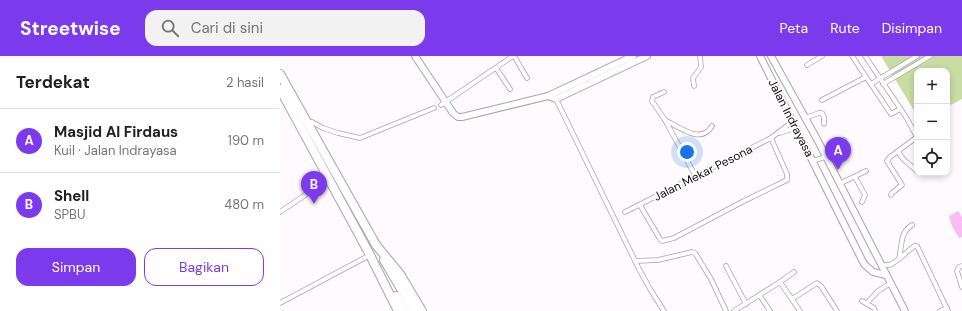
<!DOCTYPE html>
<html lang="id">
<meta charset="utf-8">
<style>
:root{--surface:#fff;--page:#f2f2f2;--text:#202124;--muted:#757577;--line:#e0e0e0;--accent:#7c3aed}
body{margin:0;font-family:"DM Sans",sans-serif;background:var(--page);color:var(--text)}
.controls{position:absolute;right:12px;top:12px;display:grid;overflow:hidden;border-radius:8px;box-shadow:0 2px 6px #0003}
.controls button{width:36px;height:36px;display:grid;place-items:center;padding:0;border:0;border-bottom:1px solid var(--line);background:var(--surface);color:var(--text);font:20px sans-serif}
.you{position:absolute;left:407px;top:96px;width:14px;height:14px;margin:-10px;border:3px solid #fff;border-radius:50%;background:#1a73e8;box-shadow:0 0 0 6px #1a73e833}
.badge{display:grid;place-items:center;width:26px;height:26px;border-radius:50%;background:var(--accent);color:#fff;font-size:13px;font-weight:700}
.pin{position:absolute;translate:-50% -33px;filter:drop-shadow(0 1px 2px #0008)}
.pin::after{content:'';position:absolute;top:21px;width:14px;height:12px;background:inherit;clip-path:polygon(0 0,100% 0,50% 100%)}
.list{margin:0;padding:0;list-style:none}
h2{display:flex;justify-content:space-between;align-items:center;height:52px;margin:0;padding:0 16px;font-size:17px}
h2 small{font-size:13px;font-weight:400;color:var(--muted)}
.list li{display:grid;grid-template-columns:26px 1fr auto;gap:12px;align-items:center;box-sizing:border-box;height:64px;padding:0 16px;border-top:1px solid var(--line)}
.list b{display:block;font-size:15px;white-space:nowrap}
.list p{margin:0;font-size:13px;white-space:nowrap;color:var(--muted)}
.list em{font-size:13px;font-style:normal;color:var(--muted)}
.actions{display:flex;gap:8px;padding:12px 16px}
.actions a{flex:1;padding:9px 0;border:1px solid var(--accent);border-radius:12px;text-align:center;font-size:14px;color:var(--accent)}
.actions .main{background:var(--accent);color:#fff}
.icon{flex:none;width:22px;height:22px;fill:none;stroke:currentColor;stroke-width:2;stroke-linecap:round;stroke-linejoin:round}
.map{position:relative;flex:none;width:682px;height:255px;overflow:hidden}
header{display:flex;align-items:center;gap:24px;box-sizing:border-box;height:56px;padding:0 20px;background:var(--accent);color:#fff}
header strong{font-size:19px}
nav{display:flex;gap:22px;margin-inline-start:auto;font-size:14px}
.search{width:280px;height:36px;background:var(--page);display:flex;align-items:center;gap:10px;box-sizing:border-box;padding:0 14px;border-radius:12px;color:var(--muted);font-size:15px}
main{display:flex}
aside{flex:1;background:var(--surface)}
.map>svg:first-child{display:block}
.green{fill:#c9dca4}
.water{fill:#f8bcf2}
.lines{fill:none;stroke-linecap:round;stroke-linejoin:round}
.street-casing{stroke:#a9a3a8;stroke-width:5.5}
.secondary-casing{stroke:#a9a3a8;stroke-width:8}
.highway-casing{stroke:#a9a3a8;stroke-width:10}
.street{stroke:#fff;stroke-width:4}
.secondary{stroke:#fff;stroke-width:6}
.highway{stroke:#fff;stroke-width:8}
.labels{text-anchor:middle;stroke-width:4;stroke-linejoin:round;paint-order:stroke}
.street-label{font-size:12px;fill:#100e0f;stroke:#fff}
</style>
<header>
<strong>Streetwise</strong>
<div class="search"><svg class="icon" aria-label="search" viewBox="0 0 24 24"><circle cx="10" cy="10" r="6"/><path d="M15 15l6 6"/></svg>Cari di sini</div>
<nav><a>Peta</a><a>Rute</a><a>Disimpan</a></nav>
</header>
<main>
<aside>
<h2>Terdekat<small>2 hasil</small></h2>
<ul class="list">
<li><span class="badge">A</span><div><b>Masjid Al Firdaus</b><p>Kuil · Jalan Indrayasa</p></div><em>190 m</em></li>
<li><span class="badge">B</span><div><b>Shell</b><p>SPBU</p></div><em>480 m</em></li>
</ul>
<div class="actions"><a class="main">Simpan</a><a>Bagikan</a></div>
</aside>
<div class="map">
<svg width="682" height="255" viewBox="0 0 682 255">
<rect width="100%" height="100%" fill="#fffafe"/>
<polygon class="green" points="601,0 682,0 682,43 667,51 667,15 637,15 637,56 635,56"/>
<polygon class="water" points="678,155 682,161 682,181 679,182 672,170 669,160"/>
<g class="lines">
<defs>
<g id="street">
<polyline points="234,0 247,22"/>
<polyline points="572,0 611,58 620,53"/>
<polyline points="585,0 626,61 637,81"/>
<polyline points="527,9 542,0"/>
<polyline points="216,12 230,33"/>
<polyline points="591,28 637,0"/>
<polyline points="603,28 650,0"/>
<polyline points="414,30 413,22 421,11 420,0"/>
<polyline points="384,36 373,41 372,45 385,64 416,121"/>
<polyline points="275,41 359,213 370,233 384,255"/>
<polyline points="542,44 586,21"/>
<polyline points="161,49 233,0"/>
<polyline points="525,62 539,57 542,57 544,61 544,68"/>
<path d="M385 64C399 71 421 89 432 70"/>
<polyline points="27,66 32,66 43,72 58,77 80,82 154,52"/>
<polyline points="500,77 515,72"/>
<path d="M618 95C622 105 630 108 637 115"/>
<path d="M533 105C544 101 561 98 564 84"/>
<polyline points="575,121 585,139 582,146"/>
<polyline points="559,128 586,115"/>
<polyline points="611,139 612,137 622,129 607,105 610,101 637,81"/>
<polyline points="360,149 380,183 382,185 394,182 462,146 507,124 507,118 491,82"/>
<polyline points="0,156 49,123"/>
<polyline points="345,156 491,82 512,66"/>
<polyline points="619,203 634,190 637,190 668,255"/>
<polyline points="356,205 378,204 412,196 415,197 431,223 446,255"/>
<path d="M601 209H610L619 203C622 190 620 176 632 169"/>
<polyline points="446,210 466,248"/>
<polyline points="682,210 679,211 677,215 682,231"/>
<polyline points="500,226 514,216"/>
<polyline points="480,240 490,255"/>
<polyline points="512,243 537,227 541,230 557,255"/>
<polyline points="582,245 594,252 595,255"/>
<polyline points="0,247 90,199"/>
<polyline points="587,247 598,235 611,227"/>
<polyline points="454,255 500,226 520,255"/>
<polyline points="660,255 667,252"/>
</g>
<g id="secondary">
<polyline points="135,0 173,57 178,61 182,61 268,40 353,0"/>
<polyline points="480,0 584,208 593,216 606,219"/>
<polyline points="491,0 538,85 625,255"/>
<polyline points="268,40 276,43 367,0"/>
</g>
<g id="highway">
<polyline points="0,18 96,189 120,218 142,255"/>
<polyline points="0,33 90,199 118,255"/>
<polyline points="104,204 134,255"/>
<polyline points="116,240 125,255"/>
</g>
</defs>
<use href="#street" class="street-casing"/>
<use href="#secondary" class="secondary-casing"/>
<use href="#highway" class="highway-casing"/>
<use href="#street" class="street"/>
<use href="#secondary" class="secondary"/>
<use href="#highway" class="highway"/>
</g>
<g class="labels">
<g class="street-label">
<text transform="translate(511 62) rotate(63)" y="4">Jalan Indrayasa</text>
<text transform="translate(423 117) rotate(-27)" y="4">Jalan Mekar Pesona</text>
</g>
</g>
</svg>
<div class="controls">
<button>+</button>
<button>−</button>
<button><svg class="icon" aria-label="locate" viewBox="0 0 24 24"><circle cx="12" cy="12" r="6"/><path d="M12 2v4M12 18v4M2 12h4M18 12h4"/></svg></button>
</div>
<div class="you"></div>
<div class="pin badge" style="left:558px;top:114px">A</div>
<div class="pin badge" style="left:34px;top:148px">B</div>
</div>
</main>
